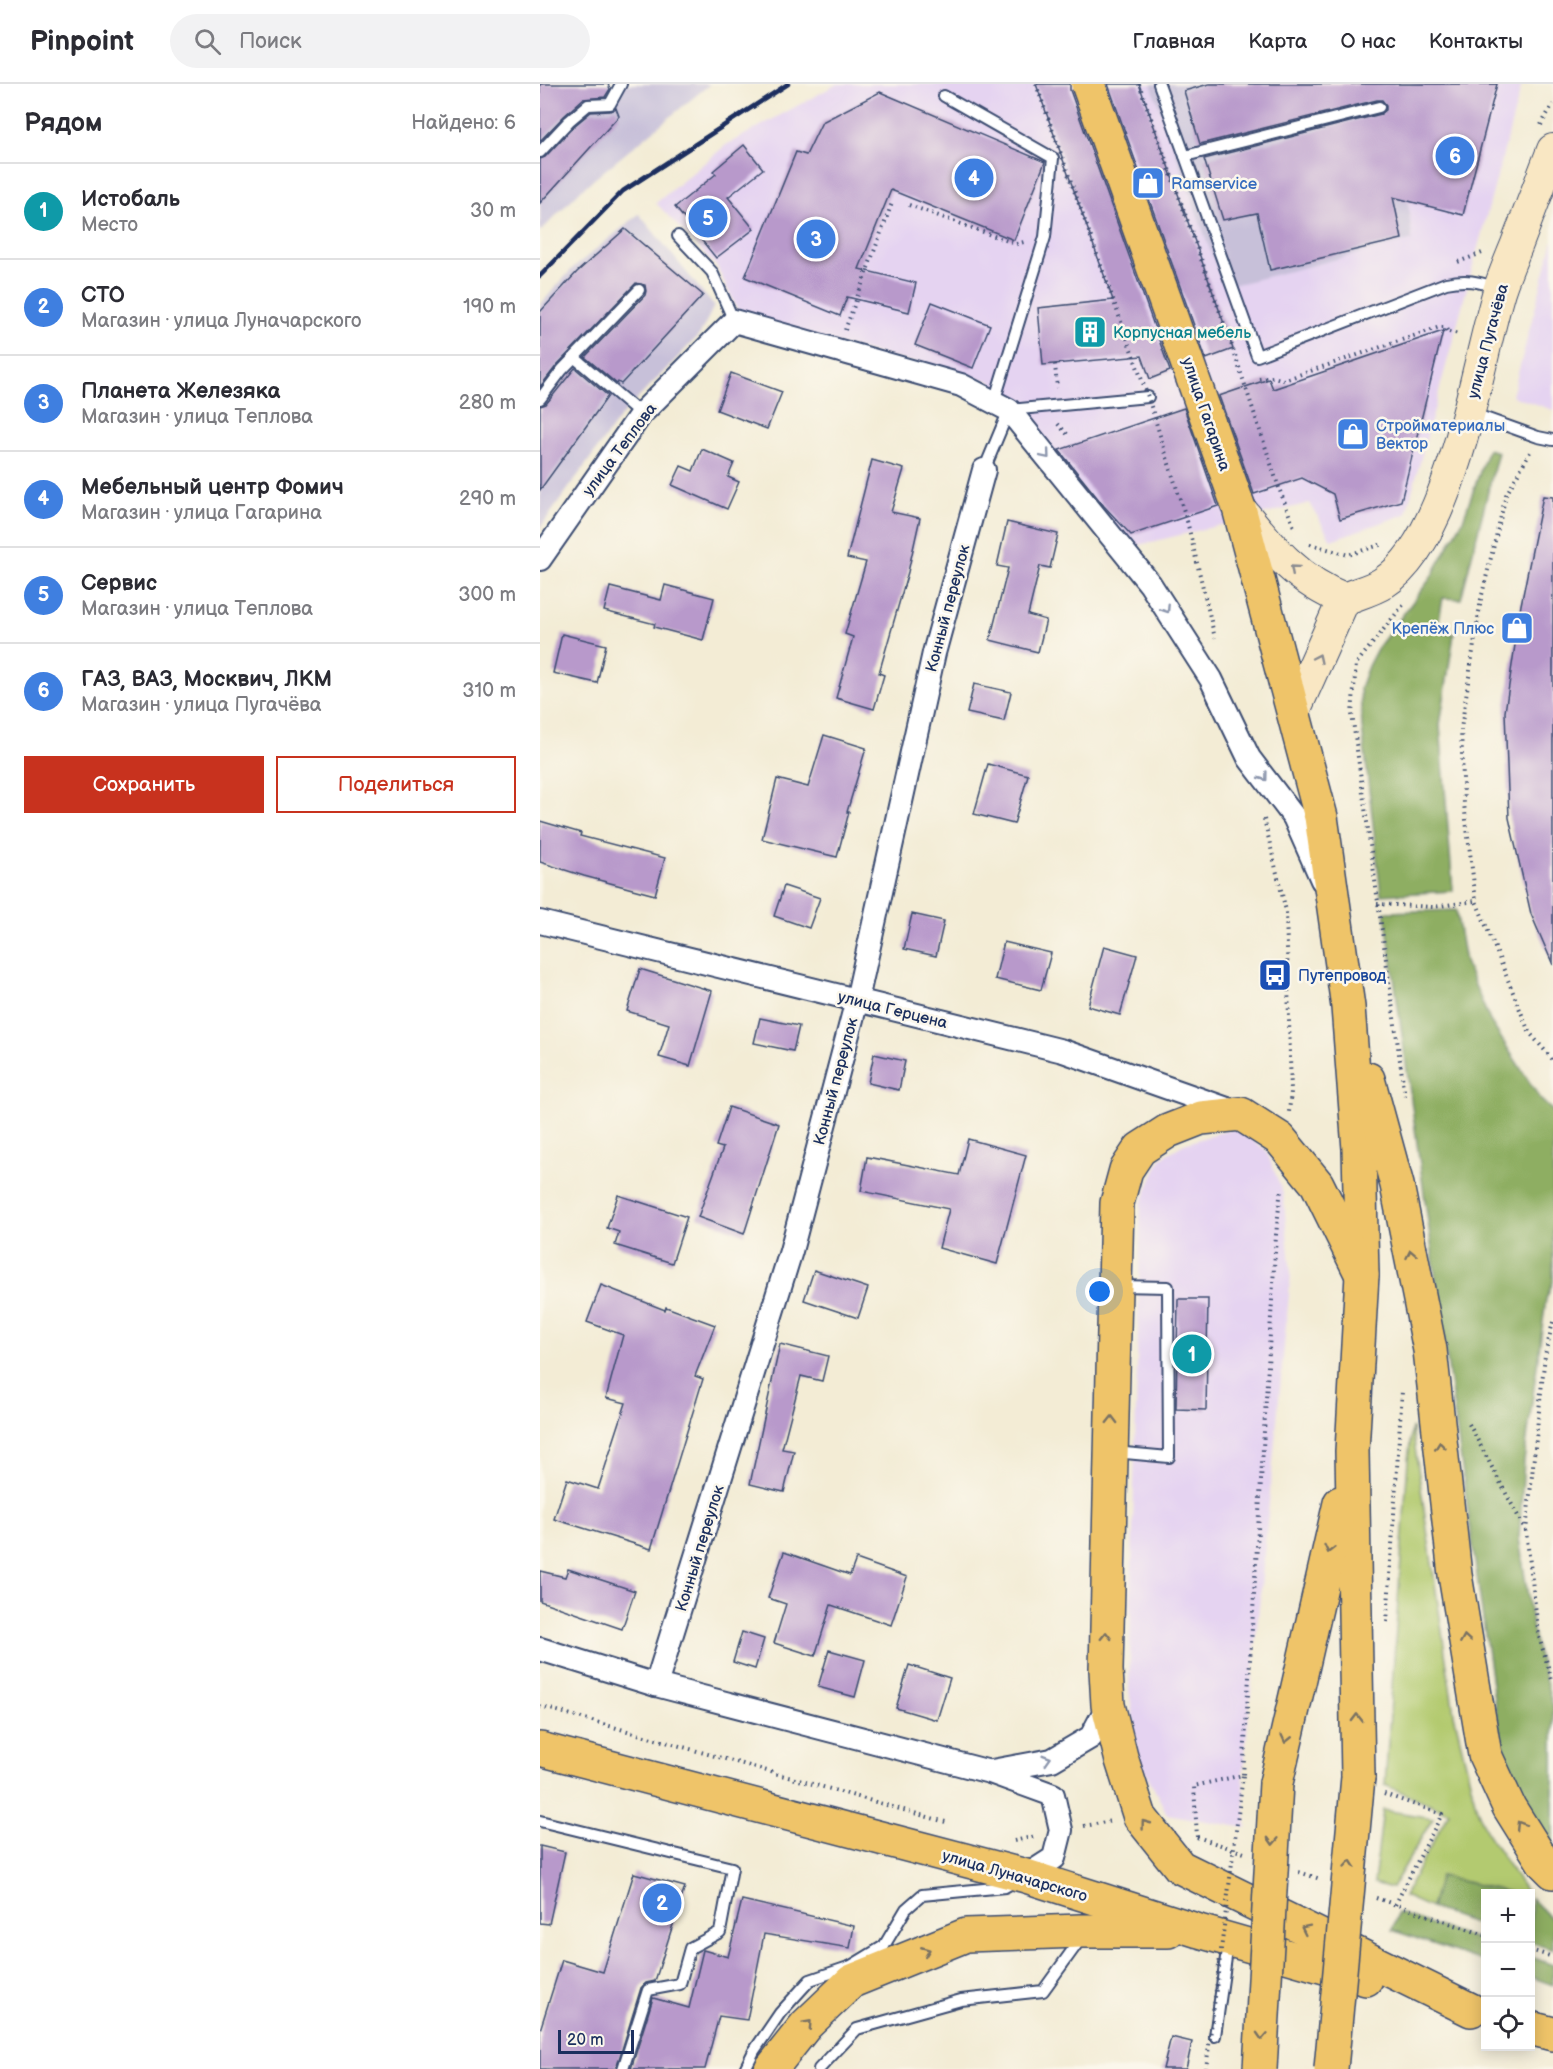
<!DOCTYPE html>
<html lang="ru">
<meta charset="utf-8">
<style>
:root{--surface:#fff;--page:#f2f2f3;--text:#2b2b33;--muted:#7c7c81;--line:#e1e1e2;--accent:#c8321e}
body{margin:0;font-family:"Balsamiq Sans",sans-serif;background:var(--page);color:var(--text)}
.controls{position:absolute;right:18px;bottom:18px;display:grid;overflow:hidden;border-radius:0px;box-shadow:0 3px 15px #0003}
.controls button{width:54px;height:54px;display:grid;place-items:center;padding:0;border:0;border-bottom:2px solid var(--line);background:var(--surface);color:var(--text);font:30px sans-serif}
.scale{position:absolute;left:18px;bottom:15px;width:76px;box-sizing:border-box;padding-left:6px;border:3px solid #1b2f5e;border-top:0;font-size:16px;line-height:21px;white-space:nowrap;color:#1b2f5e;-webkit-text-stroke:4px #fbf7ec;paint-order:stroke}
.you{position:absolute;left:560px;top:1208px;width:21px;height:21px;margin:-15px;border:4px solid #fff;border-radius:50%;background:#1a73e8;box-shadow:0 0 0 9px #1a73e833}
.badge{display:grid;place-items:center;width:39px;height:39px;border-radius:50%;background:var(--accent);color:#fff;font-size:20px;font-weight:700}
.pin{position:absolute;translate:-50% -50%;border:3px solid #fff;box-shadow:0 2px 6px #0006}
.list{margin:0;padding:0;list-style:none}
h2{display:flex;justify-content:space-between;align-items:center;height:78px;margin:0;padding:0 24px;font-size:26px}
h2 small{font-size:20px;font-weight:400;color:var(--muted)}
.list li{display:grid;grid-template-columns:39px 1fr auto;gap:18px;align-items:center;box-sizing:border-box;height:96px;padding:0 24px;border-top:2px solid var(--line)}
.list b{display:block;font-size:22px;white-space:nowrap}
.list p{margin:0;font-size:20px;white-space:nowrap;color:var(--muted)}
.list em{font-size:20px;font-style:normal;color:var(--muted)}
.actions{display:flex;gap:12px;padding:18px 24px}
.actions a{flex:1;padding:14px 0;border:2px solid var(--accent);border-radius:0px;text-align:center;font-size:21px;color:var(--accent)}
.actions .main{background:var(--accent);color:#fff}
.icon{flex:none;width:33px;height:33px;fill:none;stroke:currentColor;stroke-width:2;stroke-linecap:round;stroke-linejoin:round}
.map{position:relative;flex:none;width:1013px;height:1985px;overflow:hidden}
header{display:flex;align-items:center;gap:36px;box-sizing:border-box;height:84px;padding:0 30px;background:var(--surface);border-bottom:2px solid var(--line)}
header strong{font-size:28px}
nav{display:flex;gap:33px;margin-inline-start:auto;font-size:21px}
.search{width:420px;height:54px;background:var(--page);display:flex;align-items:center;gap:15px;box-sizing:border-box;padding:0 21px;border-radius:33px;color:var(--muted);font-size:22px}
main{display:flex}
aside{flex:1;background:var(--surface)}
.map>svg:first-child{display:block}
.built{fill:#e5d3f1}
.industrial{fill:#c7c0d9}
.green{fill:#b3ca6f;stroke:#677c66;stroke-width:1.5}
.forest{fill:#8eae62;stroke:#546e60;stroke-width:1.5}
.building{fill:#b899cb}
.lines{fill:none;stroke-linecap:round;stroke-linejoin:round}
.lane-casing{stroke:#3b4b70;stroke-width:14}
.street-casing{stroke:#3b4b70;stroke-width:26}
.secondary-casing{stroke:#3b4b70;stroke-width:34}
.primary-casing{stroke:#3b4b70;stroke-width:36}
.path{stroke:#3b4b70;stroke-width:4;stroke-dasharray:1.5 4.5;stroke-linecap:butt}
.lane{stroke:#fff;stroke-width:10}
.street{stroke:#fff;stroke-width:22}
.secondary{stroke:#f9e7c3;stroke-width:32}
.primary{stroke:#efc469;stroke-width:33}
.rail{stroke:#1b2f5e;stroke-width:4.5}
.primary-bridge-casing{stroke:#3b4b70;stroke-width:36;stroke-linecap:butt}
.path-bridge{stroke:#3b4b70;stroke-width:4;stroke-dasharray:1.5 4.5;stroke-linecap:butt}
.primary-bridge{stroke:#efc469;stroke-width:33}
.oneway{stroke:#8d97ae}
.oneway2{stroke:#8a8b90}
.oneway3{stroke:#7a7263}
.labels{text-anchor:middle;stroke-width:5;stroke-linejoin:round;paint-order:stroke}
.shop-label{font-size:16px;fill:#366cbe;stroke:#fbf7ec;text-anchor:start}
.culture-label{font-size:16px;fill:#0d838f;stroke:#fbf7ec;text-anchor:start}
.street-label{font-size:16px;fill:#1b2f5e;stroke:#fbf7ec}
.transit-label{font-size:16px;fill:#164399;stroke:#fbf7ec;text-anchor:start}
</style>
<header>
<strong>Pinpoint</strong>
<div class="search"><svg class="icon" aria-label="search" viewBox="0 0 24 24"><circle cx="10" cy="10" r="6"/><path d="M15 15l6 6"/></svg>Поиск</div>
<nav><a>Главная</a><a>Карта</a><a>О нас</a><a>Контакты</a></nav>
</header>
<main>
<aside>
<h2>Рядом<small>Найдено: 6</small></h2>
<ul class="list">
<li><span class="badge" style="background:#0f9aa8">1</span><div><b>Истобаль</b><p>Место</p></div><em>30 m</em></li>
<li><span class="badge" style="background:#3f7fe0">2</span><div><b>СТО</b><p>Магазин · улица Луначарского</p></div><em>190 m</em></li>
<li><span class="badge" style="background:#3f7fe0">3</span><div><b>Планета Железяка</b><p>Магазин · улица Теплова</p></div><em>280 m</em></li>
<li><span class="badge" style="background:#3f7fe0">4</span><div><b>Мебельный центр Фомич</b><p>Магазин · улица Гагарина</p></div><em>290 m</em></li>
<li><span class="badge" style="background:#3f7fe0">5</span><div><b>Сервис</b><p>Магазин · улица Теплова</p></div><em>300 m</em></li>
<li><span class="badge" style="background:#3f7fe0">6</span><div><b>ГАЗ, ВАЗ, Москвич, ЛКМ</b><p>Магазин · улица Пугачёва</p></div><em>310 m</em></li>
</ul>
<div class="actions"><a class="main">Сохранить</a><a>Поделиться</a></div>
</aside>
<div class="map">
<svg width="1013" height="1985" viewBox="0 0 1013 1985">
<rect width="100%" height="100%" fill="#fbf7ec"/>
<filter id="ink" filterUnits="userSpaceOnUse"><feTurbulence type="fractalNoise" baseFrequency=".0167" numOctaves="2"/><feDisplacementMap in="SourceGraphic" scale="12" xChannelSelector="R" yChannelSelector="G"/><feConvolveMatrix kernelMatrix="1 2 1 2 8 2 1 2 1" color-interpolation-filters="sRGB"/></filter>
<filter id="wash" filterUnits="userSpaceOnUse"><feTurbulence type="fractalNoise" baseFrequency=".008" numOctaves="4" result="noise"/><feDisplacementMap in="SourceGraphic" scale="24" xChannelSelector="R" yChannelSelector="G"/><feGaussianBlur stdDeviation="1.35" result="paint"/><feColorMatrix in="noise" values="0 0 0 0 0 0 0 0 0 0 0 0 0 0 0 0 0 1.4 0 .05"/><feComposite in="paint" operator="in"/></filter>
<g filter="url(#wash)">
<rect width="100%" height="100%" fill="#f3ecd5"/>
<g class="built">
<polygon points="297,0 611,0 872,156 868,117 905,0 982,0 866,430 791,456 770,419 591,463 450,297 290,258 200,231 177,183 116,119 186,61"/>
<polygon points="1013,156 1013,326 972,312"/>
<polygon points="695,1044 726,1066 743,1109 751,1190 703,1691 706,1744 627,1730 599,1675 589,1606 601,1120 621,1074 644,1060"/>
</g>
<g class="industrial">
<polygon points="0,0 170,0 42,105 0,148"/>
<polygon points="611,0 905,0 868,117 872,156 702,199 682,200"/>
<polygon points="99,130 174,222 160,250 80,333 0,444 0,221 33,184"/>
</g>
<g class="green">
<polygon points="872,1343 914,1630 936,1722 947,1749 987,1809 972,1809 901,1792 891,1824 864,1812 909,1728 845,1701 868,1376"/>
<polygon points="843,1726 893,1734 852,1804 834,1799"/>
</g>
<g class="forest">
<polygon points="948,365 958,368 921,515 903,514 897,546 914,550 900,641 913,807 841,811 822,643 820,604 828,582 837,565 890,495 923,436"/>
<polygon points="916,826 925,878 950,937 1001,1016 1013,1027 1013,1198 1006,1215 999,1267 984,1377 979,1454 995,1559 1013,1622 1013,1773 1005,1762 968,1683 956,1629 845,828"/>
<polygon points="900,1792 972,1809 945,1810 945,1843 891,1824"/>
<polygon points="991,1814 1013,1836 1013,1866 991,1858"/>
<polygon points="858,1829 945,1858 945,1878 852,1846"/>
<polygon points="991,1873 1013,1881 1013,1901 991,1893"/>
</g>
<g id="blocks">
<g class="building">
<polygon points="0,0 68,0 70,5 65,13 43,15 24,32 0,57"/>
<polygon points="496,0 530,0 530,6 630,287 610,295 602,272 503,281 498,224 573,216"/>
<polygon points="568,0 599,0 693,265 666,275"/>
<polygon points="669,0 957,0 923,131 853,113 862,155 730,186 717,129 683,136 664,75 841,30 846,26 846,21 842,16 837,16 660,60 644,7"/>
<polygon points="340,8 505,78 474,156 351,106 319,185 376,199 369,228 307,213 300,232 205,193 256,68 266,71 282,38"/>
<polygon points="76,24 79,32 0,119 0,75 5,73 34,42 51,28 70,27"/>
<polygon points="204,61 223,85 188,113 214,145 176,174 135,123 176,90 173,87"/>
<polygon points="85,145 163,211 81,300 78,298 77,300 45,273 105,211 106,207 105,201 96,199 17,281 0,303 0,228 37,188"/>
<polygon points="392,218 450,241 433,284 375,261"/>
<polygon points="903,247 861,417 800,435 793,410 762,394 714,410 679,312 729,295 733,305"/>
<polygon points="35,284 68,312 0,406 0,322 6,320"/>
<polygon points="191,289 242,308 227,345 177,326"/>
<polygon points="644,324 678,422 591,451 564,422 519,366"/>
<polygon points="162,365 194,379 188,393 199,398 187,425 132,401 141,382 153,387"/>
<polygon points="332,376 364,385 351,428 380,434 368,488 339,589 344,591 334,625 296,614 313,553 305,550 326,478 307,474"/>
<polygon points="1003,412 1013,413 1013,881 991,830 969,734 965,628 981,521"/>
<polygon points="467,438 518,450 510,484 500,482 488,531 506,536 498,568 450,556 468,484 457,482"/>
<polygon points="125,501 174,514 163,556 114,543 115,540 64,527 70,503 121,516"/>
<polygon points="22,550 66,561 57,599 13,589"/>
<polygon points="434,600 471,608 464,637 427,629"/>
<polygon points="284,651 326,664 307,728 309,728 297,773 222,755 237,695 268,703"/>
<polygon points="448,680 488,691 474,740 434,730"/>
<polygon points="0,737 41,749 40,752 125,774 115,811 44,792 0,778"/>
<polygon points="244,802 280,814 269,844 234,832"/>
<polygon points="372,830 404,837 396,872 364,865"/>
<polygon points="464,858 511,869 501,906 455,895"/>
<polygon points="564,862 597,871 580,931 548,922"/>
<polygon points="100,885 172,907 150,982 119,973 129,940 87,927"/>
<polygon points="220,934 259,942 253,967 214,959"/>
<polygon points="334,970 365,977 359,1006 328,999"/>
<polygon points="189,1023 239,1040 204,1150 158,1133 183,1064 176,1062"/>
<polygon points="428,1055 486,1071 457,1180 399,1164 409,1125 321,1107 327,1073 419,1091"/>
<polygon points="78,1111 147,1133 132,1179 75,1161 79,1148 67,1144"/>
<polygon points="274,1186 328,1204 318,1234 264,1216"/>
<polygon points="61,1201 125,1226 126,1223 175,1241 155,1292 163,1295 111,1465 14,1435 27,1395 58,1405 86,1319 66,1314 83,1251 47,1238"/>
<polygon points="638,1215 668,1215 666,1326 636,1325"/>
<polygon points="240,1260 288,1272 282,1297 261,1292 242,1365 254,1367 244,1408 210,1400"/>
<polygon points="244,1468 310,1491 316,1475 367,1493 351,1541 291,1521 275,1572 234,1559 246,1520 228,1514"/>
<polygon points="28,1485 95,1507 82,1545 0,1517 0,1487 25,1493"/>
<polygon points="202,1548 224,1555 215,1585 193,1578"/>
<polygon points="289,1566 325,1576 315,1613 278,1603"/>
<polygon points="369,1581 410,1594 397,1636 356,1624"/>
<polygon points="0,1762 25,1768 9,1840 0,1839"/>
<polygon points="94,1789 145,1803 115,1897 106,1899 101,1904 76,1985 0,1985 0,1946 22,1876 63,1888"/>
<polygon points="202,1816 314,1842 310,1864 224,1850 207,1936 179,1932 165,1985 91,1985 113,1914 149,1924 163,1866 188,1873"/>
<polygon points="631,1953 652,1958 646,1985 623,1985"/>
</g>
</g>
</g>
<g filter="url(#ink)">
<use href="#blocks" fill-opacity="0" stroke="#3b4b70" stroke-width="1.5"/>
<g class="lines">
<defs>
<g id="lane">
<path d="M619 0 717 272 906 199C926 195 938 197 956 204"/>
<polyline points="404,12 513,74 505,153 454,318"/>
<polyline points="0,68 29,37 48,21 70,20 81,0"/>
<polyline points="645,72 839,23"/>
<polyline points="138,152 172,188 194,237"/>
<polyline points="35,274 101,330"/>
<polyline points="0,315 22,286 99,206"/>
<polyline points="931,329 998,353 1013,356"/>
<polyline points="444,386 469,326 608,313"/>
<polyline points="574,1368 629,1373 628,1203 578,1202"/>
<polyline points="0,1737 192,1784 180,1848 150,1864 140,1900 108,1906 83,1985"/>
<polyline points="675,1952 688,1859"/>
<polyline points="205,1985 214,1967 240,1929 270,1896 311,1882 344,1862 366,1825 382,1811 465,1803 474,1798"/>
<polyline points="279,1985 317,1945 421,1916 503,1907 542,1853"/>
</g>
<g id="street">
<polyline points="0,475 101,330 194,237 421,301 469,326 610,500 671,595 709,674 754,733 782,796"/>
<polyline points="0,838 523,967 693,1027"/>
<polyline points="0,1565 116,1601 450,1688 513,1711 521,1746 514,1774 486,1792"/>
<polyline points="116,1601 251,1167 317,916 394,569 444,386"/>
<polyline points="452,1687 512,1676 551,1653 568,1621"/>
</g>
<g id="secondary">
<path d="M699 424C730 462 757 497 804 515"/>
<path d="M804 515C816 510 832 506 843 499 912 455 936 284 959 207 964 191 971 175 977 160 989 128 1001 97 1013 66"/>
<polyline points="754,627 804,515"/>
</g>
<g id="primary">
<polyline points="699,424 781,733 808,923 819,1065 822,1191 812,1367 818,1693"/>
<polyline points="828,995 857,1101 890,1266 915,1491 945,1671 969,1723 1004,1779 1013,1788"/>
<polyline points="822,1191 777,1100 740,1055 701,1030 661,1034 628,1047 600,1065 586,1086 577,1119 566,1586 568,1621 581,1673 600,1733 640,1783 931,1926"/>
<polyline points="0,1665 486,1792 659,1847 826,1895"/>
<polyline points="736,1699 800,1419"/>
<polyline points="990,1944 1013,1950"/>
<polyline points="231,1985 266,1941 312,1897 426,1851 540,1847 628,1847"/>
</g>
</defs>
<use href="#lane" class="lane-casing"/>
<use href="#street" class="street-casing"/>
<use href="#secondary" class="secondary-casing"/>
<use href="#primary" class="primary-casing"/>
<g class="path">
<polyline points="1001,41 1013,20"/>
<polyline points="369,121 476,160 484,158"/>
<polyline points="918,178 942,169"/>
<polyline points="305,246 352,119"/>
<polyline points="903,247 920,250"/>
<polyline points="515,280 517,304"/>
<polyline points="719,295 733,293 744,296 900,243 905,243 908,248"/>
<polyline points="518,340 528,351"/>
<polyline points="990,368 966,411 941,515 921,645 924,720 936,817 989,948 1013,976"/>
<polyline points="740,407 754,443"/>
<polyline points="647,437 675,554"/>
<polyline points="770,460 808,471 843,460"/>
<polyline points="863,521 816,580 812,630 865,1013"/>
<polyline points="724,735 746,827 751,1008 749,1028"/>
<polyline points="837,820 893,823 936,817"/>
<polyline points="1013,1238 1005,1271 986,1447 999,1553 1013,1599"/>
<polyline points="929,1340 986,1447"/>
<polyline points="847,1538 862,1307"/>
<polyline points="0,1622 409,1739"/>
<polyline points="844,1710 902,1730 855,1821"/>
<polyline points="544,1742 572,1737"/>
<polyline points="657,1753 654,1702 703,1691 736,1151 741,1104"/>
<polyline points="657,1753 704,1769"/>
<polyline points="474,1757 496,1752"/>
<polyline points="759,1788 780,1795"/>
<polyline points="836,1814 945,1851"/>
<polyline points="990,1866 1013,1873"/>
</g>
<use href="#lane" class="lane"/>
<use href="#street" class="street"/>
<use href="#secondary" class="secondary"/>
<use href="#primary" class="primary"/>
<polyline class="rail" points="0,192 83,107 248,0"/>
<defs>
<g id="primary-bridge">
<polyline points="548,0 699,424"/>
<polyline points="720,1985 736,1699"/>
<polyline points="791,1985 818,1693"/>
</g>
</defs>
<use href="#primary-bridge" class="primary-bridge-casing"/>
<g class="path-bridge">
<polyline points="496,0 608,313 647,437"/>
<polyline points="599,0 693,265 740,407"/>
<polyline points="666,1985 703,1691"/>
</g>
<use href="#primary-bridge" class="primary-bridge"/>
</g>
<defs><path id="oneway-chevron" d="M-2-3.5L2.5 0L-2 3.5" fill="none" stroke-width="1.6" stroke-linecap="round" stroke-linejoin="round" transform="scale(1.5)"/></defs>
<g class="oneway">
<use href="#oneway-chevron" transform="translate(506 371) rotate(50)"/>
<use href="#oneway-chevron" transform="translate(626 525) rotate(57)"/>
<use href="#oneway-chevron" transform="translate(724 693) rotate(53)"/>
<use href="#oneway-chevron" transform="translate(507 1675) rotate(-17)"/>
</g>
<g class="oneway2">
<use href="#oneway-chevron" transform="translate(754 485) rotate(-139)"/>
<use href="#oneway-chevron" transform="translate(778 574) rotate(-65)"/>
</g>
<g class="oneway3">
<use href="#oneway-chevron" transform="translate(871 1170) rotate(-101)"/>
<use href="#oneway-chevron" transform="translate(572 1336) rotate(-89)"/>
<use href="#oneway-chevron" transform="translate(900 1362) rotate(-96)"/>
<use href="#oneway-chevron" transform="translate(789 1465) rotate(103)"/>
<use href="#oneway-chevron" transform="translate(566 1552) rotate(-89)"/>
<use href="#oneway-chevron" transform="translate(925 1555) rotate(-99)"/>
<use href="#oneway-chevron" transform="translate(817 1634) rotate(-91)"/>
<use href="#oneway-chevron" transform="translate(746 1655) rotate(103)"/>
<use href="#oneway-chevron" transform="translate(605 1740) rotate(-127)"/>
<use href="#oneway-chevron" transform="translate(980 1741) rotate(-122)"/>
<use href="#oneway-chevron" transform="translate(733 1757) rotate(93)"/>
<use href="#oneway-chevron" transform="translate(810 1780) rotate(-85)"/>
<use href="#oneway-chevron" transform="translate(765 1845) rotate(-154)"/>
<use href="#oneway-chevron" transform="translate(386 1867) rotate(-22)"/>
<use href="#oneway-chevron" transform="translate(268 1940) rotate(-47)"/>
<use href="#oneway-chevron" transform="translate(722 1952) rotate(93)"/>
</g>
</g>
<defs>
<symbol id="shop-square" viewBox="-11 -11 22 22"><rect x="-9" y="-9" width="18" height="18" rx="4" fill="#3f7fe0" stroke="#fbf7ec"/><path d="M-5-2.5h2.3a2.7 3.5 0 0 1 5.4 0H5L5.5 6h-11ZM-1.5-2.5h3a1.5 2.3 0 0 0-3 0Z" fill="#fff"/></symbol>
<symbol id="building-square" viewBox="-11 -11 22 22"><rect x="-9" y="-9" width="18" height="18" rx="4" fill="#0f9aa8" stroke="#fbf7ec"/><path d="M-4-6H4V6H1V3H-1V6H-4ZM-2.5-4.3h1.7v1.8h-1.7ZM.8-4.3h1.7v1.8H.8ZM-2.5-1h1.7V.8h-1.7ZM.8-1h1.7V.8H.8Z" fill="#fff"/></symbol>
<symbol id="bus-square" viewBox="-11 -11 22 22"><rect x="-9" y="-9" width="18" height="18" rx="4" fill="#1a4fb4" stroke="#fbf7ec"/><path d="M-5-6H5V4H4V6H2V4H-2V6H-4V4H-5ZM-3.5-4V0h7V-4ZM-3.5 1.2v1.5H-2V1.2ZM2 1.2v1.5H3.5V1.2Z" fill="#fff"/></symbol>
</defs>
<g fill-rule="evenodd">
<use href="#shop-square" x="589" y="80" width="38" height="38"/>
<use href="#building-square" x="531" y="229" width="38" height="38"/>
<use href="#shop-square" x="794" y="331" width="38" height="38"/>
<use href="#shop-square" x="958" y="525" width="38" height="38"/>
<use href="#bus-square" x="716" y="872" width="38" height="38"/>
</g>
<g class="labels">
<g class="shop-label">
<text x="631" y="105">Ramservice</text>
<text x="836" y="347">Стройматериалы<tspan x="836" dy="18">Вектор</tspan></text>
<text x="954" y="550" text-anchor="end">Крепёж Плюс</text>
</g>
<g class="culture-label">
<text x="573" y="254">Корпусная мебель</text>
</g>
<g class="street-label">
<text transform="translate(947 257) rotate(-75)" y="6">улица Пугачёва</text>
<text transform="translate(667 330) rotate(71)" y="6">улица Гагарина</text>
<text transform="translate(79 365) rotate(-53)" y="6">улица Теплова</text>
<text transform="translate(407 524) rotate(-75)" y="6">Конный переулок</text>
<text transform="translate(353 925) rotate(14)" y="6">улица Герцена</text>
<text transform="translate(295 997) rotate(-75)" y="6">Конный переулок</text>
<text transform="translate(159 1464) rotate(-73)" y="6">Конный переулок</text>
<text transform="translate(475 1791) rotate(16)" y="6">улица Луначарского</text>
</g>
<g class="transit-label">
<text x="758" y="897">Путепровод</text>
</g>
</g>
</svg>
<div class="controls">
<button>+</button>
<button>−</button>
<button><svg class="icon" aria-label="locate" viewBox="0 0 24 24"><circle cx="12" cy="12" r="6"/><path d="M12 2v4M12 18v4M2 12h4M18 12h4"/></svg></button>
</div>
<div class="scale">20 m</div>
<div class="you"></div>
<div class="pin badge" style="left:652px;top:1270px;background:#0f9aa8">1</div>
<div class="pin badge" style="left:122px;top:1819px;background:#3f7fe0">2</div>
<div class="pin badge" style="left:276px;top:155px;background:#3f7fe0">3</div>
<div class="pin badge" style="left:434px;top:94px;background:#3f7fe0">4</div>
<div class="pin badge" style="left:168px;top:134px;background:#3f7fe0">5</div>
<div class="pin badge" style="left:915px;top:72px;background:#3f7fe0">6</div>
</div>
</main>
